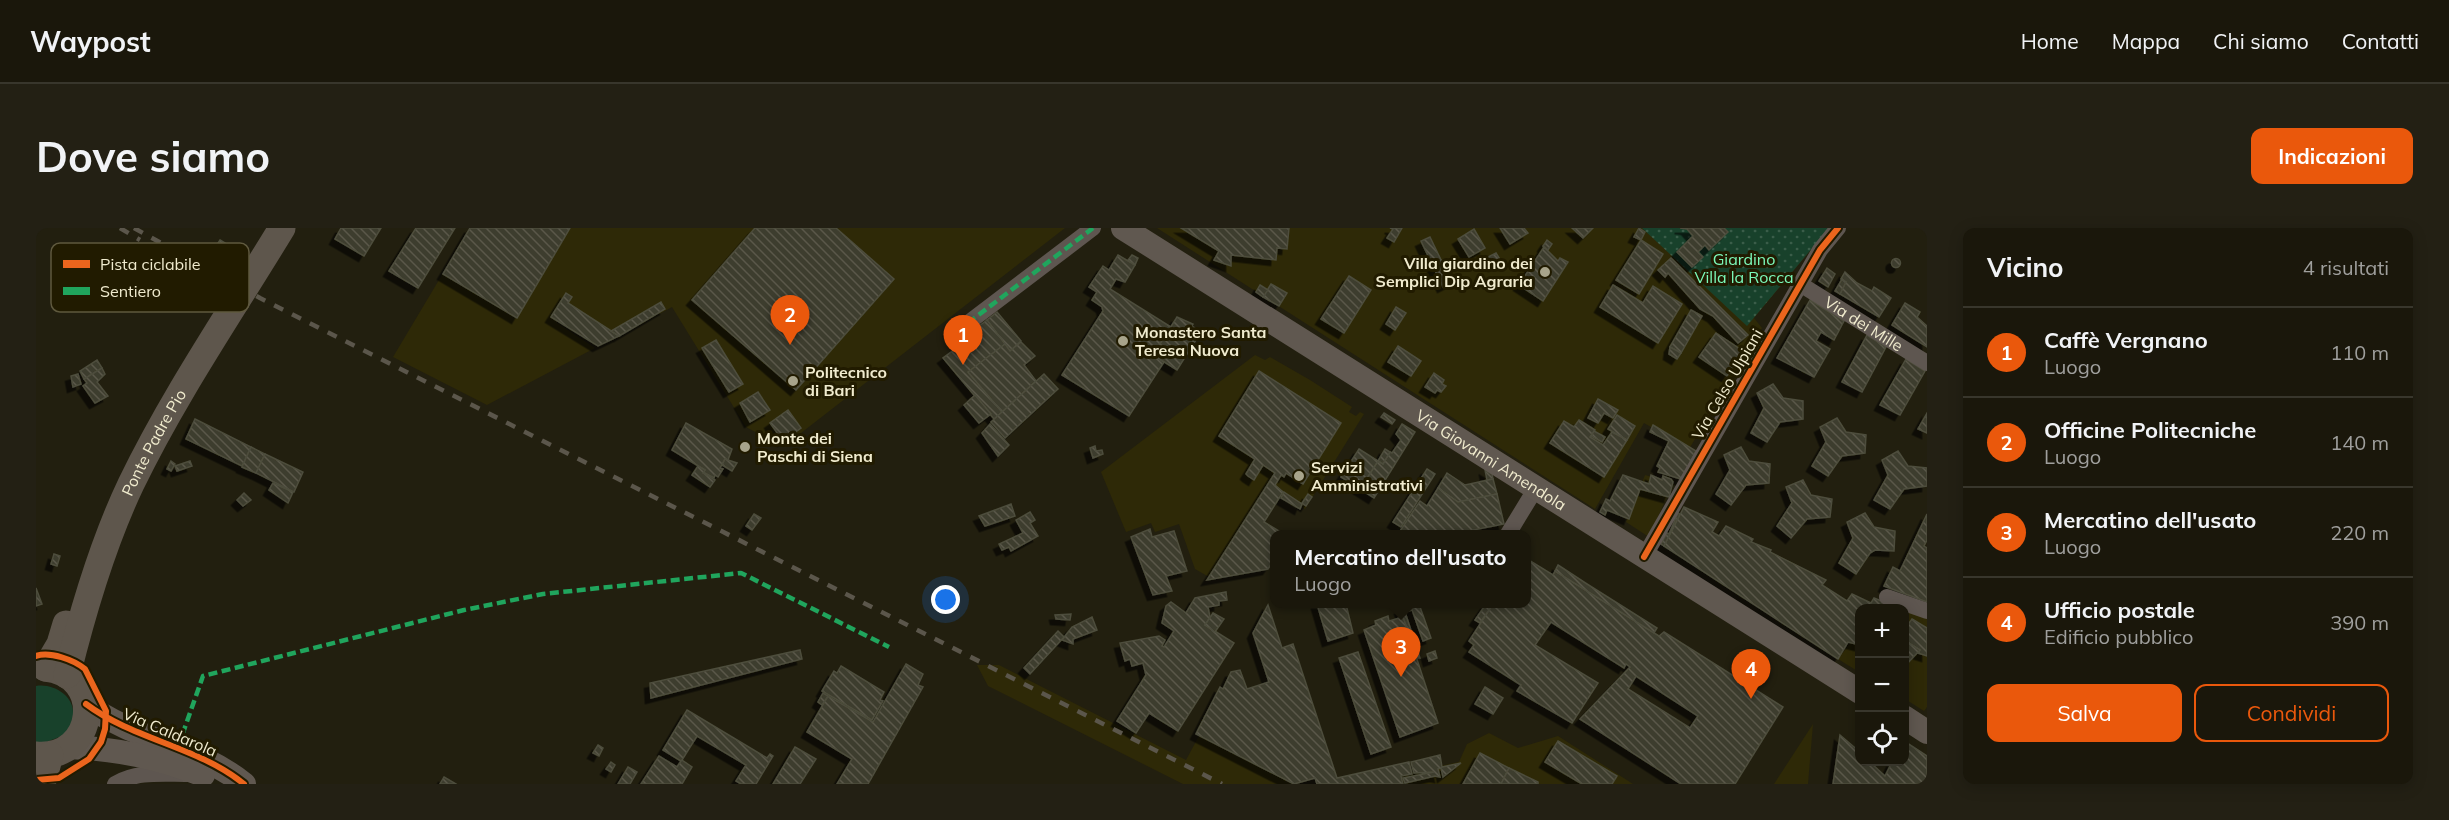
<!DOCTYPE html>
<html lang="it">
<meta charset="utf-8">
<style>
:root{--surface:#1a170b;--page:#232014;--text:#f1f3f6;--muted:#9f9f9d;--line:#38362c;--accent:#ea580c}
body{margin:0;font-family:Mulish,sans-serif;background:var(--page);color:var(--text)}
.controls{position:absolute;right:18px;bottom:18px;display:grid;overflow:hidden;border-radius:12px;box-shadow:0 3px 15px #0003}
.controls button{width:54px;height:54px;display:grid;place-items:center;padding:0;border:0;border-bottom:2px solid var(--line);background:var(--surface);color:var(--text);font:30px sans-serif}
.you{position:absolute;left:910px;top:372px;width:21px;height:21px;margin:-15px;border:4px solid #fff;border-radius:50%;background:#1a73e8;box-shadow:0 0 0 9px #1a73e833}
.badge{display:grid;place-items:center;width:39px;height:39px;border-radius:50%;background:var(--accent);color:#fff;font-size:20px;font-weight:700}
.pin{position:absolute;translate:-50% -50px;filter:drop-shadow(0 2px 3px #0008)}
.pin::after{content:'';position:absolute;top:32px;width:21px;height:18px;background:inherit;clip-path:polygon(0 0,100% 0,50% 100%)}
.popup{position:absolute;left:1234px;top:302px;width:261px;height:78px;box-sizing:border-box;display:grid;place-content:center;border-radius:12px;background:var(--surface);filter:drop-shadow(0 2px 4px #0005);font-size:20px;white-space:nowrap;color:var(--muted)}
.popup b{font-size:22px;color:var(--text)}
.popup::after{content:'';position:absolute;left:50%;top:100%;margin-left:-12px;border:12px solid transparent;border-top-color:var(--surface)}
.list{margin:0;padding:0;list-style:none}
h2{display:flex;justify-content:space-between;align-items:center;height:78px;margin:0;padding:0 24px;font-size:26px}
h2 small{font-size:20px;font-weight:400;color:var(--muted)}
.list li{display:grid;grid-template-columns:39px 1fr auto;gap:18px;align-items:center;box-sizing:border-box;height:90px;padding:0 24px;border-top:2px solid var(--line)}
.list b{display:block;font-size:22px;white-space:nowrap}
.list p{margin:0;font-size:20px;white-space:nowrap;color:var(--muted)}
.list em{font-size:20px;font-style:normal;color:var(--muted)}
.actions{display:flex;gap:12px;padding:18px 24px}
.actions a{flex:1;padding:14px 0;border:2px solid var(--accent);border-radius:12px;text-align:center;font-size:21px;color:var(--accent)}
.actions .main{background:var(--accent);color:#fff}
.icon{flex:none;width:33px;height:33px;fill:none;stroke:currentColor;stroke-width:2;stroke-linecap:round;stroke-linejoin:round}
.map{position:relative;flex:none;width:1891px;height:556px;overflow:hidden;border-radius:12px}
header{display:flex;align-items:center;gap:36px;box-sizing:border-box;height:84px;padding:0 30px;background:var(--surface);border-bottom:2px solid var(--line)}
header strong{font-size:28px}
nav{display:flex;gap:33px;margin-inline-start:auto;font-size:21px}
.intro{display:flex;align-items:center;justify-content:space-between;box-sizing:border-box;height:144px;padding:0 36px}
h1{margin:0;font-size:42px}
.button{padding:15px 27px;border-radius:12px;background:var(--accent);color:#fff;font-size:21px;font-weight:700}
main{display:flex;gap:36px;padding:0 36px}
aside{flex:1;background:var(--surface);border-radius:12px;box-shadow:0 3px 15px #0003}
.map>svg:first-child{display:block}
.built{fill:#2e2907}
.green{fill:#18412b}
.garden{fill:url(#garden-dots)}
.building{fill:url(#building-back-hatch);stroke:#4d4d3c;stroke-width:1.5;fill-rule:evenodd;filter:url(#shadow)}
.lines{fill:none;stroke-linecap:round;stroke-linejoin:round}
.street{stroke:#5e5650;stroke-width:16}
.secondary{stroke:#605850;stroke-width:24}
.primary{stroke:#5e564c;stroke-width:27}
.rail{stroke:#5b564b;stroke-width:4.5;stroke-dasharray:10 10;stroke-linecap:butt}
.primary-bridge{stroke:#5e564c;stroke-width:27}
.quiet{stroke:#20a55d;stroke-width:4.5;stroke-dasharray:9 4.5;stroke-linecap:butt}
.cycleway-casing{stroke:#211b00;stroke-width:10}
.cycleway{stroke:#eb651d;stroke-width:6}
.poi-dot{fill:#a8a48b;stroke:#211b00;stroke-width:2}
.labels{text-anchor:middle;stroke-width:6;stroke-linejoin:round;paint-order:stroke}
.park-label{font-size:16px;fill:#7cfaba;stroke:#211b00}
.poi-label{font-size:16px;font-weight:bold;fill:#f0ebce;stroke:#211b00;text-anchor:start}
.street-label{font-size:16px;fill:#f0ebce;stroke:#211b00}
.key{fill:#211b00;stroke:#5f593e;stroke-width:1.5}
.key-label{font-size:16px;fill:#f0ebce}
</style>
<header>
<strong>Waypost</strong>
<nav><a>Home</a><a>Mappa</a><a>Chi siamo</a><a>Contatti</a></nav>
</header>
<div class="intro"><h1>Dove siamo</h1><a class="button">Indicazioni</a></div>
<main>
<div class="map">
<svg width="1891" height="556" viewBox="0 0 1891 556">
<defs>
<pattern id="garden-dots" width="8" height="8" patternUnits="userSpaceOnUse" patternTransform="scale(1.5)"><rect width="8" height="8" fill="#18412b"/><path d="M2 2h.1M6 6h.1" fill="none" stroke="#3a5d49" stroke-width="1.8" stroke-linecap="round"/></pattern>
<pattern id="building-back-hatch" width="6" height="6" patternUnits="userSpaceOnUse" patternTransform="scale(1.5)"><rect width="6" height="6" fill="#3e3c2d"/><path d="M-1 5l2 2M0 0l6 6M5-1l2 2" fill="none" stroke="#5a584a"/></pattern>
<filter id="shadow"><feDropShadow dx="-5.5" dy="5.5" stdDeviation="0" flood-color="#0009"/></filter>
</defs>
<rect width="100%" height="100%" fill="#221f0f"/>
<g class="built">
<polygon points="434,0 1029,0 747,219 710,199 636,79 583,108 531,75 521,95 559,120 451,177 357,129"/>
<polygon points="1121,0 1793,0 1718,90 1726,100 1653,221 1608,195 1559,281"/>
<polygon points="1219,127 1229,132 1234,129 1274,152 1316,179 1313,184 1320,188 1324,184 1328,186 1269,281 1232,255 1173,349 1159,341 1143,296 1119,304 1115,295 1090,304 1065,244"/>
<polygon points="1609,247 1637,255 1613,309 1590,294"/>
<polygon points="1868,382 1891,391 1891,479 1888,483 1869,471"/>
<polygon points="1816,413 1823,417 1823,444 1802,431"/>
<polygon points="941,437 963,437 1150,532 1163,508 1259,556 1147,556 952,458"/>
<polygon points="1777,496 1772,556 1738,556"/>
<polygon points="1453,505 1482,520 1522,508 1597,556 1322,556 1423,534 1431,516"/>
</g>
<path class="green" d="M0 458C17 455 39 468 37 487 37 493 33 500 31 506L0 518Z"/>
<polygon class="garden" points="1606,0 1793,0 1711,98"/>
<g class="building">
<polygon points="305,0 345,0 328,28 299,11"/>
<polygon points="380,0 419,0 382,60 353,43"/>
<polygon points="434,0 534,0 481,90 407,46"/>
<polygon points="719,0 800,0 858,51 760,162 656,72"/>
<polygon points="1145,0 1253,0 1251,21 1241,20 1240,32 1195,27 1195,38 1178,32 1183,23"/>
<polygon points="1354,0 1366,0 1358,14 1351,10 1357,1"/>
<polygon points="1464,0 1488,0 1492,5 1474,16"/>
<polygon points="1536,0 1557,0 1547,10"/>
<polygon points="1603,0 1609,4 1605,12 1598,9"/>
<polygon points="1644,0 1688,0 1692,4 1673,22 1669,17 1662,24 1667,29 1656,39 1641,24 1657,8 1651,1"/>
<polygon points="1438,1 1449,20 1433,29 1422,11"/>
<polygon points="1394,9 1405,32 1396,36 1385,13"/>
<polygon points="184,12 189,15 180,28 175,26"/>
<polygon points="1511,12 1516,16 1512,22 1507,18"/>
<polygon points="1605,12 1627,26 1603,66 1580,52"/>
<polygon points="1508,19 1522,33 1524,30 1532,34 1507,73 1483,57"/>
<polygon points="1460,25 1465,33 1458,38 1452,29"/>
<polygon points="1082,27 1099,37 1089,54 1080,51 1074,61 1135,99 1117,127 1128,134 1093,188 1026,147 1067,83 1066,79 1056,72 1061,64 1053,59 1067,38 1073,42"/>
<polygon points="1096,27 1102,30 1099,37 1092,32"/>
<polygon points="1635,30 1642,37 1641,40 1643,38 1712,107 1702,115 1677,88 1664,81 1632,45 1629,49 1622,42"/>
<circle cx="1860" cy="35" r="4.5"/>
<polygon points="1405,32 1415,55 1407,59 1396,36"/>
<polygon points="1791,40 1799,46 1792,59 1783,53"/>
<polygon points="1809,44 1821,55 1836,63 1838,59 1855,70 1843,89 1804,66 1810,54 1805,51"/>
<polygon points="1313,48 1335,62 1308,105 1285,91"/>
<polygon points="1806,51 1810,54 1804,66 1799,63"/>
<polygon points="1235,56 1251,65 1243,78 1227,69"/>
<polygon points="1224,57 1232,62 1227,69 1220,64"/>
<polygon points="1577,57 1607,75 1617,58 1646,76 1622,115 1564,79"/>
<polygon points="530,65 536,69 532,75 583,108 562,118 515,89"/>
<polygon points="1774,72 1808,93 1798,112 1785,104 1780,113 1794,121 1778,149 1741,130"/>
<polygon points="625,74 629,81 583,108 575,103"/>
<polygon points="1869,75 1884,84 1881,89 1891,98 1891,119 1856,97"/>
<polygon points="1360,79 1370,85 1359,102 1350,96"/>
<polygon points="1655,82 1666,88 1645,125 1634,119"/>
<polygon points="961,84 985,113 974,123 951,92"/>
<polygon points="1141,89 1157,96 1156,98 1165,104 1141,142 1117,127"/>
<polygon points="928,91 938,102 951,92 969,116 932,144 966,184 958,191 907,130 923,118 913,103"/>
<polygon points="1680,105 1707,123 1691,148 1663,129"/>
<polygon points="1831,107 1850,119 1826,164 1806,154"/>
<polygon points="680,112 707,156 693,164 666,120"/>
<polygon points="985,114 999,128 988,137 1000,153 966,184 932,144 969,116 974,123"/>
<polygon points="1362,118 1385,133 1375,148 1352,134"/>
<polygon points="1634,119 1645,125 1641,131 1633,126"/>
<polygon points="1870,131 1889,143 1864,187 1844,177"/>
<polygon points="61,132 66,140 48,151 44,143"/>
<polygon points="66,140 69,146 61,154 72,168 59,175 47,158 51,155 48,151"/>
<polygon points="1223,143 1305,195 1267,256 1250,245 1248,249 1245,247 1239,257 1247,264 1228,294 1248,306 1239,306 1239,331 1232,341 1171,352 1239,245 1227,237 1218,252 1212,248 1210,246 1219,231 1183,208"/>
<polygon points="1398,145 1408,152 1406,156 1410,158 1405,164 1401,162 1399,165 1389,159"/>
<polygon points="42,146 45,156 37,159 35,148"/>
<polygon points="1008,146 1022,161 969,210 955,194"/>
<polygon points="1737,156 1747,170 1767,173 1767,191 1744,194 1731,214 1715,205 1728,180 1721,165"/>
<polygon points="722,164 734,182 714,194 704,175"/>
<polygon points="939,167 955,186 943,195 928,177"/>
<polygon points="1562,171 1582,182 1577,190 1568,185 1562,195 1552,190"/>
<polygon points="752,182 765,200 747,213 734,195"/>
<polygon points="1348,185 1359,192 1356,196 1345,189"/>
<polygon points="1891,185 1891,205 1882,201"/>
<polygon points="1581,187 1599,198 1591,212 1572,201"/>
<polygon points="1801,190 1810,204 1830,207 1829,225 1806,228 1792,248 1776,238 1790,214 1784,199"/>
<polygon points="159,191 215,219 206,238 150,211"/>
<polygon points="1543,192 1559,202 1554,209 1567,217 1576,204 1591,212 1568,249 1514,215 1528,193 1538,199"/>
<polygon points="650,195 696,221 692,232 689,231 684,240 687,241 682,249 679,247 678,250 667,244 669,242 636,222"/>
<polygon points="954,196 973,217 962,228 946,205"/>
<polygon points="1366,196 1379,204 1338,270 1324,261 1342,233 1347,236 1354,224 1356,225 1365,212 1360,206"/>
<polygon points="1617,197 1660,223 1645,251 1622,244 1624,240 1621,238 1633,213 1614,204"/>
<polygon points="1558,203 1569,209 1566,214 1555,208"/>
<polygon points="1059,218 1060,223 1066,222 1067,226 1057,230 1054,220"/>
<polygon points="215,219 229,226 220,245 206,239"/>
<polygon points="1705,219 1713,233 1734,236 1733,255 1710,257 1695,277 1680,266 1694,242 1688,227"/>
<polygon points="1323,221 1342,233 1324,261 1305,249"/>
<polygon points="1349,221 1354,224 1347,236 1342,233"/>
<polygon points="1862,223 1872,238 1891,240 1891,258 1868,261 1854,281 1838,272 1852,247 1846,232"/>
<polygon points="229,226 267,244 258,264 220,245"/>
<polygon points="689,231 701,235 696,243 686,237"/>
<polygon points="135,233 139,236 135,243 131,241"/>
<polygon points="154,233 156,238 141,243 139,238"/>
<polygon points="662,238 669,242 667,245 679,252 674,259 656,247"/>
<polygon points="1391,241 1399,246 1365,299 1357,294"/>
<polygon points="1449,242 1456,246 1457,251 1451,252"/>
<polygon points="1411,245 1429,257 1457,251 1461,266 1422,274 1402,260"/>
<polygon points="1587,247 1613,256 1615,247 1626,252 1627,248 1635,251 1637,254 1633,269 1604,261 1593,291 1571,282 1569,287 1564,284 1570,271 1574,273"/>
<polygon points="1767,252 1775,267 1796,271 1794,289 1771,291 1755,310 1741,298 1756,275 1750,259"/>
<polygon points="237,255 257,264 252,275 233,262"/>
<polygon points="1402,260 1422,274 1461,266 1468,296 1417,306 1362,306 1384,273 1391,278"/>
<polygon points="1248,264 1266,276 1264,281 1245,270"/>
<polygon points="208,265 215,272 207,278 201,272"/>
<polygon points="1272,266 1276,269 1270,278 1266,275"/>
<polygon points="975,276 979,288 949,298 943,288"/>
<polygon points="1648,279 1682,294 1676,304 1683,308 1690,298 1717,311 1715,314 1735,322 1734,324 1790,352 1786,357 1811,373 1816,366 1835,375 1838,370 1858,378 1856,380 1824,380 1824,417 1812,414 1802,431 1628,318"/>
<polygon points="994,284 999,292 994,295 1002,308 975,323 973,319 966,322 963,316 987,305 980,292"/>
<polygon points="1642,285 1644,286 1628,318 1625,316 1631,305 1633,306"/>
<polygon points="1829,285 1838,299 1859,303 1858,323 1839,322 1834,325 1820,346 1803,335 1817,310 1811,294"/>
<polygon points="718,286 725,290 716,302 710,298"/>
<polygon points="1891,286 1891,312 1888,318 1891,320 1891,374 1848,358 1857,339 1864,343"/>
<polygon points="1114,301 1116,309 1138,303 1151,343 1130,348 1136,363 1117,367 1095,309"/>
<polygon points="18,326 24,328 21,338 15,336"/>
<path d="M1491 331 1517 347 1519 343 1623 408 1628 404 1747 479 1699 556H1645L1544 491 1594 439 1590 436 1588 440 1515 394 1499 417 1562 455 1536 495 1481 463 1485 457 1433 424 1438 417 1433 413 1457 376H1491ZM1600 448 1662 488 1654 500 1592 461Z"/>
<polygon points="1522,337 1551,356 1621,400 1618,405 1519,343"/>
<polygon points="0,360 6,376 0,378"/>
<polygon points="1190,364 1191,372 1183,373 1183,377 1172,379 1174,389 1169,397 1198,415 1142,503 1113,485 1100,505 1081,493 1110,447 1107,435 1096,438 1094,431 1089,433 1084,415 1123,408 1129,412 1126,418 1128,419 1138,403 1126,395 1130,378 1135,374 1150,385 1159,370"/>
<polygon points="1281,376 1310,376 1317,405 1292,413"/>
<polygon points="1366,376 1374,377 1376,382 1369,384 1384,430 1381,430 1367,389 1364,381 1368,380"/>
<polygon points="1374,376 1383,376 1395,410 1387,413"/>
<polygon points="1450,376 1457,376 1444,395 1439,392"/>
<polygon points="1232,377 1246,420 1257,416 1301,550 1373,534 1376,546 1365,548 1367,556 1281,556 1279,550 1258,556 1160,506 1184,459 1187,461 1195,444 1204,442 1211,461 1233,454 1217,405"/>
<polygon points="1177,385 1188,391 1179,404 1169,397"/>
<polygon points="1035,386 1034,392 1020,391 1019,387"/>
<polygon points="1352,388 1353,393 1367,389 1402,495 1364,509 1328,402 1340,397 1339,393"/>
<polygon points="1056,389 1061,402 1037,411 1037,416 1026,412 1036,399"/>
<polygon points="1876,391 1891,400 1891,428 1882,425 1884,422 1868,412 1868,402"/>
<polygon points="1022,403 1028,409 994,446 988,440"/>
<polygon points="1868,412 1884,422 1868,439"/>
<polygon points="764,422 766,431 615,470 614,455"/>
<polygon points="1399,423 1401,430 1393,433 1391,426"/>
<polygon points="1322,424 1355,519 1335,526 1303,430"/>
<polygon points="870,436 887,446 882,457 887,459 832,556 801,556 816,531 771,504 792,468 837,494"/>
<polygon points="805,438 848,464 844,472 847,473 836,492 786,463 798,443 801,445"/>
<polygon points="1449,459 1467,470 1457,486 1439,476"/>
<polygon points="787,465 792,468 786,477 782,474"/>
<polygon points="651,482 731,530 734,526 737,528 720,556 705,556 700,553 710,537 661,508 646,532 656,539 646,556 605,556 623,528 641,539 645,533 627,522"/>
<polygon points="1804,507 1824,524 1824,534 1834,534 1849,548 1856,534 1868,534 1868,513 1891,528 1891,556 1797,556"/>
<polygon points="1522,513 1581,548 1576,556 1546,556 1509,534"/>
<polygon points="562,517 567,520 563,528 557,525"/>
<polygon points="759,519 780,531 764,556 737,556"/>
<polygon points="1444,525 1473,540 1465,556 1427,556"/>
<polygon points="1404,527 1406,539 1425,535 1407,549 1405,540 1402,541 1404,549 1399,548 1369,555 1367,550 1398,544 1378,545 1375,534"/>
<polygon points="575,534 579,537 575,544 570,541"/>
<polygon points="592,539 601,544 594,556 582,556"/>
<polygon points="1473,540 1502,554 1502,556 1465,556"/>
<polygon points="408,549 420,556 404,556"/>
</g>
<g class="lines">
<g class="street">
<path id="s1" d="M1764 56 1891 135"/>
<polyline points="932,95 1057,0"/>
<polyline points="1472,306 1500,260"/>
<polyline points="1608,329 1784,22 1802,0"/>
<polyline points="1851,369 1891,383"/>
<path d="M79 556C100 543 126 546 151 546"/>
</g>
<g class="secondary">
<path id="s2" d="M1087 0 1824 464"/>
<path d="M50 476C98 512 161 518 208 556"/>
<polyline points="1868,489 1891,504"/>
<path d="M32 519C81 521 122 529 167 547"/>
</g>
<g class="primary">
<path d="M0 527C61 532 70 446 9 440"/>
<polyline points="6,556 14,527"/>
</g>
<g class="rail">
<polyline points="84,0 104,12"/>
<polyline points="98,0 224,70 1186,556"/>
</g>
<g class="primary-bridge">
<polyline points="10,440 24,416 30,396"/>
<path id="s3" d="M31 447C47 382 66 317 95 256 138 167 195 84 246 0"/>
</g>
<g class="quiet">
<polyline points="932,95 1057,0"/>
<polyline points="142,519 167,448 428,382 507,366 705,345 853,419"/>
</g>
<defs>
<g id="cycleway">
<polyline points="1608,329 1784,22 1802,0"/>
<path d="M0 428C14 423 38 432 49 441L70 483 69 501 65 514 53 531 23 550 0 552"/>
<path d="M50 476C98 512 161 518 208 556"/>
</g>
</defs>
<use href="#cycleway" class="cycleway-casing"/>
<use href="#cycleway" class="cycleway"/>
</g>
<g class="poi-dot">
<circle cx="1509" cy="44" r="6"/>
<circle cx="1087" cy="113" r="6"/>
<circle cx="757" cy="153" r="6"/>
<circle cx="709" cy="219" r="6"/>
<circle cx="1263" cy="248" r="6"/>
</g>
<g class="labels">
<g class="park-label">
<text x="1708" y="37">Giardino<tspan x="1708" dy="18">Villa la Rocca</tspan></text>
</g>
<g class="poi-label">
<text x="1497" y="41" text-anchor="end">Villa giardino dei<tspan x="1497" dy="18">Semplici Dip Agraria</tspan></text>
<text x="1099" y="110">Monastero Santa<tspan x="1099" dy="18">Teresa Nuova</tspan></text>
<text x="769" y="150">Politecnico<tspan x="769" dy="18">di Bari</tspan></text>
<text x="721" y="216">Monte dei<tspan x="721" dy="18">Paschi di Siena</tspan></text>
<text x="1275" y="245">Servizi<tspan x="1275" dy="18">Amministrativi</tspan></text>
</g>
<g class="street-label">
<text dy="6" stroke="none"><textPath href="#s1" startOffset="75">Via dei Mille</textPath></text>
<text transform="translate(1691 156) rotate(-60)" y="6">Via Celso Ulpiani</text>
<text dy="6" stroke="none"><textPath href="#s3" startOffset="249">Ponte Padre Pio</textPath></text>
<text dy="6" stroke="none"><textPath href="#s2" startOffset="435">Via Giovanni Amendola</textPath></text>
<text transform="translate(134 504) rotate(23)" y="6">Via Caldarola</text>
</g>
</g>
<rect x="15" y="15" width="198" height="69" rx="9" class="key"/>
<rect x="27" y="32" width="27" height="8" fill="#eb651d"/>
<rect x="27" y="59" width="27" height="8" fill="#20a55d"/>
<g class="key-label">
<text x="64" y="42">Pista ciclabile</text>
<text x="64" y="69">Sentiero</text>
</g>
</svg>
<div class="controls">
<button>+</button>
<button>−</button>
<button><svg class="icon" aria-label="locate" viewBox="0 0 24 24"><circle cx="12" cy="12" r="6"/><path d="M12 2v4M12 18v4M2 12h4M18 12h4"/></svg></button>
</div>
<div class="you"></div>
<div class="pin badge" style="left:927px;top:137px">1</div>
<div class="pin badge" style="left:754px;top:117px">2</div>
<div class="pin badge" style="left:1365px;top:449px">3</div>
<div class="popup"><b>Mercatino dell'usato</b>Luogo</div>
<div class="pin badge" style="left:1715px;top:471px">4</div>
</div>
<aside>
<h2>Vicino<small>4 risultati</small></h2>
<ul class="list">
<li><span class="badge">1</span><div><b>Caffè Vergnano</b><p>Luogo</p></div><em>110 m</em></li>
<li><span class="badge">2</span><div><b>Officine Politecniche</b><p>Luogo</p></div><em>140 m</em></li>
<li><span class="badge">3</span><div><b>Mercatino dell'usato</b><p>Luogo</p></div><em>220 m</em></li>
<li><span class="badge">4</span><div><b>Ufficio postale</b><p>Edificio pubblico</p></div><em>390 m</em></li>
</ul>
<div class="actions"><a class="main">Salva</a><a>Condividi</a></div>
</aside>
</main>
